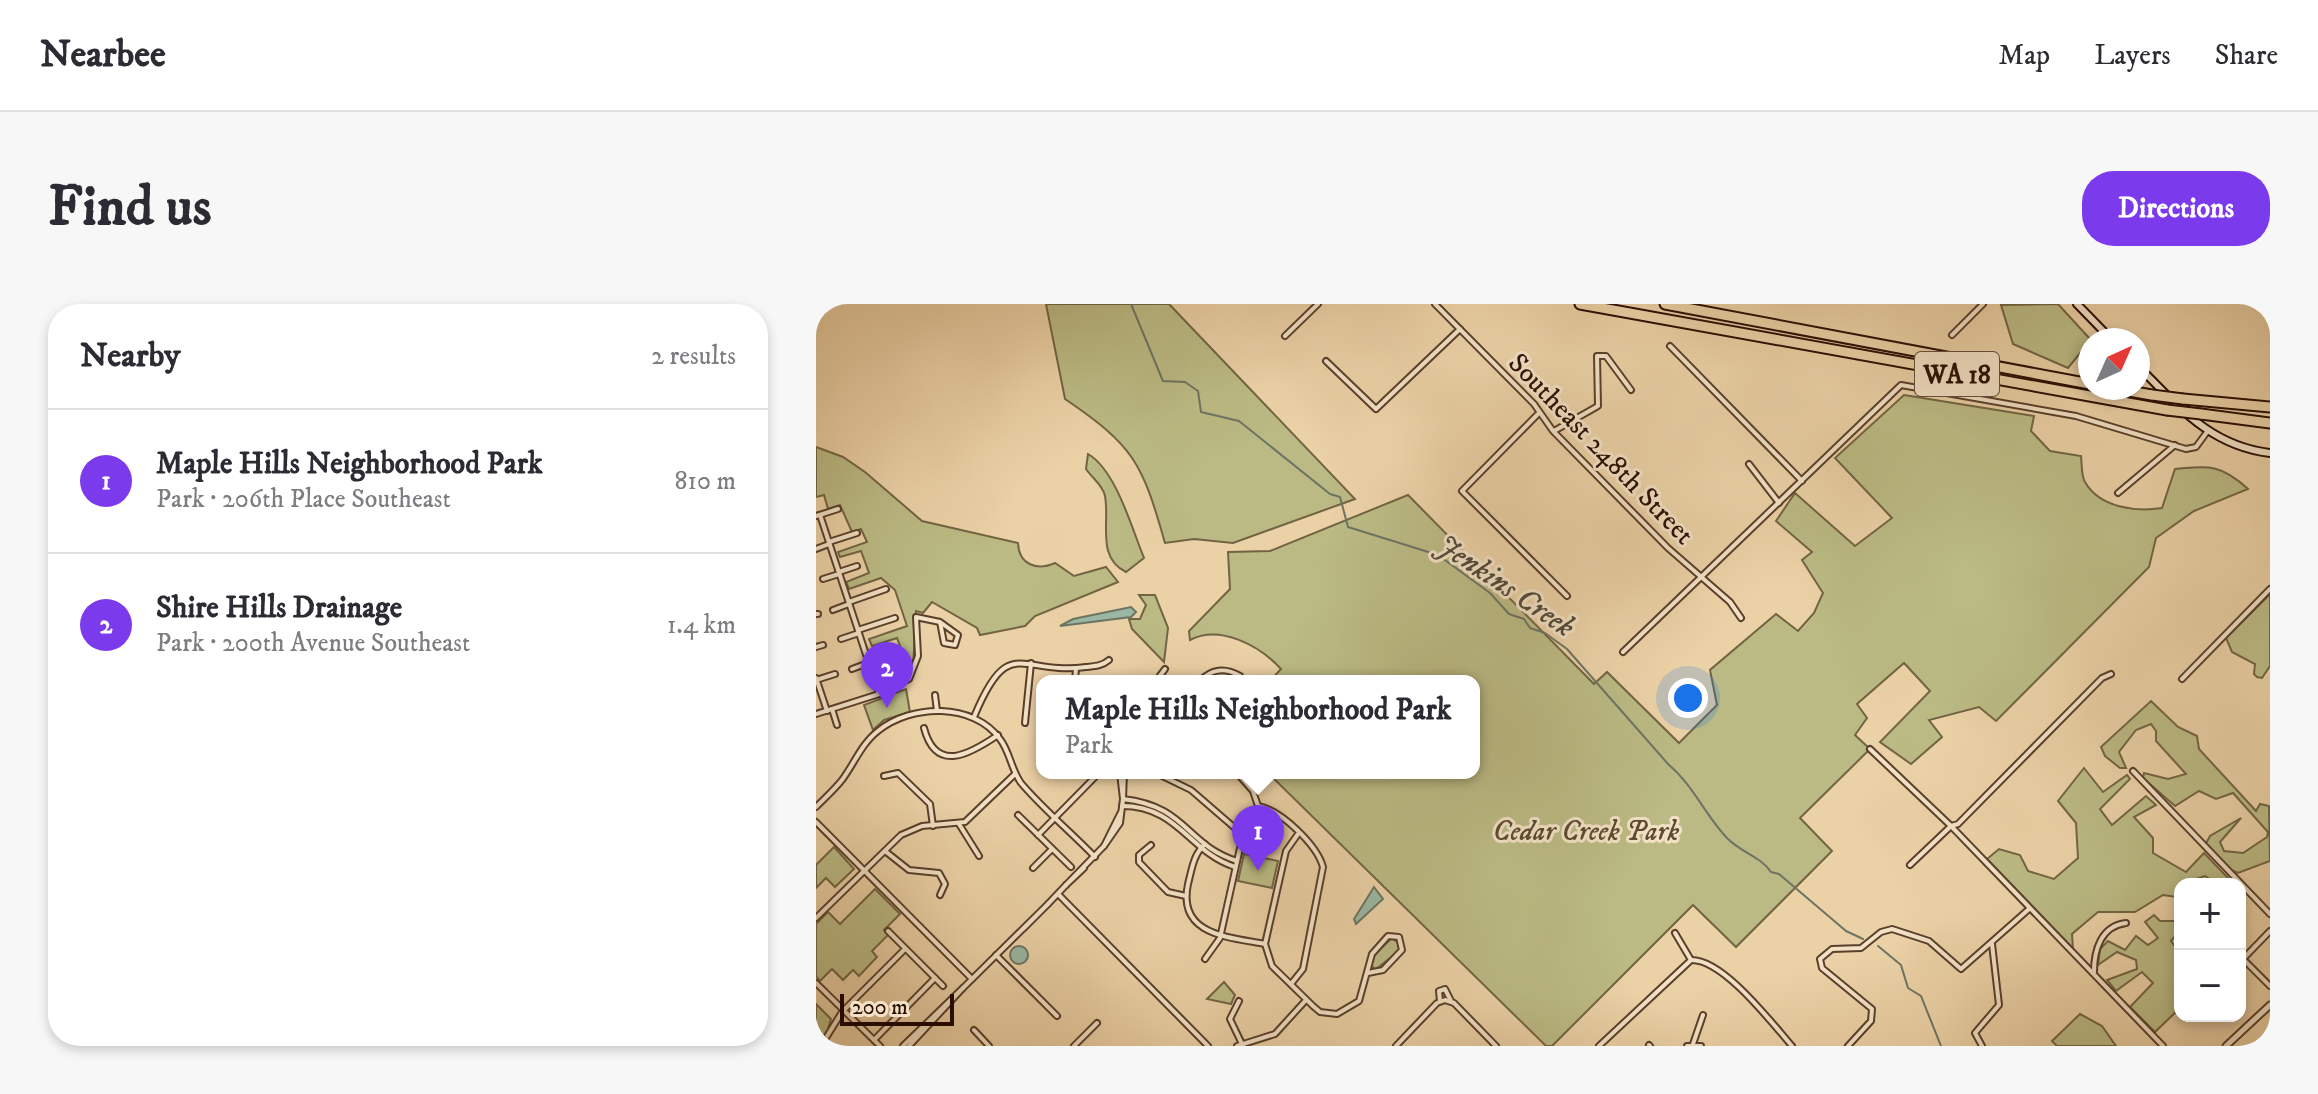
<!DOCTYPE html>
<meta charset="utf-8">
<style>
:root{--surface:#fff;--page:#f7f7f7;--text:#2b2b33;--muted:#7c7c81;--line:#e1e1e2;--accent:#7c3aed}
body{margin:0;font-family:"IM FELL DW Pica",serif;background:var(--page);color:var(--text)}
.controls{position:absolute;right:24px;bottom:24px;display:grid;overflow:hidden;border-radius:16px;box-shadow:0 4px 12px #0003}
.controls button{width:72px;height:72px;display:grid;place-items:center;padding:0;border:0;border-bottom:2px solid var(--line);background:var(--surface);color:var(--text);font:40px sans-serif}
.compass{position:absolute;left:1262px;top:24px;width:72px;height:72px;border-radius:50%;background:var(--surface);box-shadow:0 4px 12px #0003;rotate:45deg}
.scale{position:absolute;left:24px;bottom:20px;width:114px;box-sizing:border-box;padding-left:8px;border:4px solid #2a0e02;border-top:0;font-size:22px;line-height:28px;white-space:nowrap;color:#2a0e02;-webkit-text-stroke:6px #f2e1c5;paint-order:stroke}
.you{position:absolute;left:872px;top:394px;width:28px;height:28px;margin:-20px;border:6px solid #fff;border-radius:50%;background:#1a73e8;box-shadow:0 0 0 12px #1a73e833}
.badge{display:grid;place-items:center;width:52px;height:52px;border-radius:50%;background:var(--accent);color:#fff;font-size:26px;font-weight:700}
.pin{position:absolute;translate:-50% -66px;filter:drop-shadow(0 2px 4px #0008)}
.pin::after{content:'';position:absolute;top:42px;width:28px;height:24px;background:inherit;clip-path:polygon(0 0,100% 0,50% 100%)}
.popup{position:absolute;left:220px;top:371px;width:444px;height:104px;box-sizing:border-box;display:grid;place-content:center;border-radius:16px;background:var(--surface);filter:drop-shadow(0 2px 6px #0005);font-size:26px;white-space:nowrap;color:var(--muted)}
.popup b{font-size:30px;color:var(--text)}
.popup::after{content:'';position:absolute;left:50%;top:100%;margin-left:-16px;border:16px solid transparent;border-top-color:var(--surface)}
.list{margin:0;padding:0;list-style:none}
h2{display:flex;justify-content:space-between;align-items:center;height:104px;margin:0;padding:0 32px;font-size:34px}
h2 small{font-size:26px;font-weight:400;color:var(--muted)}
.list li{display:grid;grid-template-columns:52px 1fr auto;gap:24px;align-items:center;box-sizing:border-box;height:144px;padding:0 32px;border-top:2px solid var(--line)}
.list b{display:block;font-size:30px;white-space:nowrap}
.list p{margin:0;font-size:26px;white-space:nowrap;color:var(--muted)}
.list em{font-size:26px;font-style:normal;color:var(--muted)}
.map{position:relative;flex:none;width:1454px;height:742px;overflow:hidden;border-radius:32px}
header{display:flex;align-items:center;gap:48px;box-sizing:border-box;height:112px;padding:0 40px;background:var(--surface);border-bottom:2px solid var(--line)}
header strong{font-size:38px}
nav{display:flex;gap:44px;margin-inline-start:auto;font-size:28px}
.intro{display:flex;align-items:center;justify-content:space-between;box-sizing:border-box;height:192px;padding:0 48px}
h1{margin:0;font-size:56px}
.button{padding:20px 36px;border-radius:32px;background:var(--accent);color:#fff;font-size:28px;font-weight:700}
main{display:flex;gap:48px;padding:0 48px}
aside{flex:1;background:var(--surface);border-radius:32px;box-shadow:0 4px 12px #0003}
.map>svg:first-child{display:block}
.green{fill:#bbba84;stroke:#726443;stroke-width:2}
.water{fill:#99b8a3;stroke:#6d7463;stroke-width:2}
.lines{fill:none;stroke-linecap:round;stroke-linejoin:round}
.stream{stroke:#6d7463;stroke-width:2}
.minor-casing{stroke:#5a3f2b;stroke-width:8}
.tertiary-casing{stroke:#5a3f2b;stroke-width:9}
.secondary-casing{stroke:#2a0e02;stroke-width:10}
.motorway-casing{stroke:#2a0e02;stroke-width:13}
.minor{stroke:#f2e1c5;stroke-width:4}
.tertiary{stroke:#f2e1c5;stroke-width:5}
.secondary{stroke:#f2e1c5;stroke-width:6}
.motorway{stroke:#ebd1a6;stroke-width:9}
.motorway-bridge-casing{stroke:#2a0e02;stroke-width:13;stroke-linecap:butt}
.motorway-bridge{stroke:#ebd1a6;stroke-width:9}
.labels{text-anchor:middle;stroke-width:6;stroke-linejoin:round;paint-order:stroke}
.shield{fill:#f2e1c5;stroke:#664d3c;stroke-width:2}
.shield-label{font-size:26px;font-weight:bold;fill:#2a0e02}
.street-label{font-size:28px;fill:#2a0e02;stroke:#f2e1c5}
.park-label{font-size:28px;font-style:italic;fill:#5d4a30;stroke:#f2e1c5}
.water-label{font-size:30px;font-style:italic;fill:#514a3a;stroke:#f2e1c5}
</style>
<header>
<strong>Nearbee</strong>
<nav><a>Map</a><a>Layers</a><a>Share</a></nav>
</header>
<div class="intro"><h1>Find us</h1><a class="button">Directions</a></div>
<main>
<aside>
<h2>Nearby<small>2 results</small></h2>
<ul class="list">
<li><span class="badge">1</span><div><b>Maple Hills Neighborhood Park</b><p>Park · 206th Place Southeast</p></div><em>810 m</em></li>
<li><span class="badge">2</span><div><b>Shire Hills Drainage</b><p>Park · 200th Avenue Southeast</p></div><em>1.4 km</em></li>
</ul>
</aside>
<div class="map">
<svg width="1454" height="742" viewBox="0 0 1454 742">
<rect width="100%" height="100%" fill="#ebd1a6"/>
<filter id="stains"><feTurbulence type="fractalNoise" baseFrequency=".0025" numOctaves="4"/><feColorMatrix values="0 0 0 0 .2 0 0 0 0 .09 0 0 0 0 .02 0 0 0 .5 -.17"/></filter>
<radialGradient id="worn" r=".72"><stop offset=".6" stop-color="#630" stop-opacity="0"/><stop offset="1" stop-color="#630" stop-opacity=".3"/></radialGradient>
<g class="green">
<path d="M230 0H353L539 195 417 239 378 235 349 239C326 158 318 142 249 95Z"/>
<polygon points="1242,0 1275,36 1252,64 1197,40 1185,1"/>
<path d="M1088 91 1218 112 1215 127 1234 147 1265 152C1266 160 1265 172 1269 178 1284 204 1320 208 1346 204L1359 165C1393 161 1406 161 1432 185L1378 207 1340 234 1333 263 1180 417 1163 403 1113 416 1126 433 1095 460 1064 438 1114 387 1088 359 1041 400 1051 414 1039 431 1054 445 984 514 1016 547 920 643 877 601 736 742H730L452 469H658V377H454L465 365C444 342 404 320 374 336L373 327 414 285 412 248 454 247 592 191 778 380 791 368 863 439 901 401 894 366 960 310 982 327 998 309 1007 289 986 256 996 248 960 217 979 189 1039 242 1076 214 1019 154Z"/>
<path d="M0 143 27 153 49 168 106 217 202 239C203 261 221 267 239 259L258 272 290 263 302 278 219 312 209 322 164 331 161 324 116 298 107 309 100 307 97 364 61 375 60 368 89 355 81 334 56 342 53 335 91 322 79 286 65 274 33 285 30 278 53 269 45 247 24 253 22 248 51 238 45 225 36 228 24 201 12 205 8 191 0 193Z"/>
<path d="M272 150C300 166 316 225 328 254L310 268C280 253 294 219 289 192 287 181 276 174 270 165Z"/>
<polygon points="1454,290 1454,362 1446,374 1441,373 1438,370 1439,360 1416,348 1410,334"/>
<polygon points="323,291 339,291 352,324 348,358 316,325 313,315 324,315 330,301"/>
<polygon points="90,385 94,408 68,416 57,426 48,401"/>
<polygon points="1335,397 1362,423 1381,432 1383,445 1440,507 1444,500 1453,502 1454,557 1422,569 1413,565 1389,541 1394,532 1425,514 1404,538 1408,547 1427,549 1451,533 1452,528 1417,489 1400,495 1383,487 1359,502 1327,474 1328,469 1352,475 1370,470 1340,437 1340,427 1335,420 1320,426 1303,448 1310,464 1304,464 1289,452 1285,443"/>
<polygon points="1268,464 1287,488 1311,471 1314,475 1284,505 1296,521 1330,492 1340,501 1318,513 1337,534 1337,549 1370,568 1388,549 1412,574 1402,580 1389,572 1364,580 1360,593 1347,591 1319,608 1282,608 1256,630 1257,645 1171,555 1183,545 1204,551 1212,567 1238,575 1262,554 1260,519 1242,497"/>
<polygon points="18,543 38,565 19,583 10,574 0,584 0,561"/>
<polygon points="428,550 462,557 456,584 422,577"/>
<polygon points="59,585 84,610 68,626 72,631 56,647 61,653 43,672 37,666 27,676 16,665 4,677 0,672 0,620 12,608 24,620"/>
<polygon points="1338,611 1344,617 1364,617 1364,626 1355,637 1364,649 1364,704 1339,728 1314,703 1337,679 1326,668 1300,687 1291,676 1321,665 1320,656 1301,648 1282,661 1284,645 1292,637 1309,646 1320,632 1332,641 1342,634 1329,618"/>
<polygon points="576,634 585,641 584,646 559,666 555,660 559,650"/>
<polygon points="408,678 419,691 415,700 391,695"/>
<polygon points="0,700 15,715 11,728 0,740"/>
<polygon points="1264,710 1286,722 1300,742 1241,742 1236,737"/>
</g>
<g class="water">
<polygon points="315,303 320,308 315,313 244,322 257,315"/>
<polygon points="558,583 567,595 540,620 538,615"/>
<circle cx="203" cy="651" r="9"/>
</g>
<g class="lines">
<g class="stream">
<path d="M315 0 347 77 369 78 382 87 385 108 423 117 514 190 524 193 532 223 622 251 674 289 693 310 708 315 714 324 729 329 751 345 852 460C878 482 889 511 911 534 924 548 944 552 955 568L963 570 1030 627 1047 635"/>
<polyline points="1062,642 1085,661 1092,684 1105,692 1125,742"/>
</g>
<defs>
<g id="minor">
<polyline points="619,0 718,100 737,127 852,244 914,298 925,314"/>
<polyline points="1136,31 1167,0"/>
<polyline points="469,32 502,0"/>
<polyline points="854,42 986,177"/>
<polyline points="510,57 560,105 644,25"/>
<polyline points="722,110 646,187 751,292"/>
<polyline points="738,127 782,102 781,52 790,52 815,86"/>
<polyline points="933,160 963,199"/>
<polyline points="1302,189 1359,141"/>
<polyline points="4,211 63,390"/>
<polyline points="0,212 22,205"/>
<polyline points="13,238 41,229"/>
<polyline points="0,245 13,240"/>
<polyline points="23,268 41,262"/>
<polyline points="7,275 23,270"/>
<polyline points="33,298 70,285"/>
<polyline points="17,306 33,300"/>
<polyline points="0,310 2,310"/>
<polyline points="42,326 79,314"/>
<polyline points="25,335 43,329"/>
<polyline points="0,343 7,341"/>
<polyline points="807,348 1085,81 1260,112 1370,145 1380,143 1391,128"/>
<polyline points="52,356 82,346"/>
<polyline points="36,365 52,359"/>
<polyline points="0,374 11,407"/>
<polyline points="1366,375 1454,285"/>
<polyline points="0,376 19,370"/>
<polyline points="259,377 260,364"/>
<polyline points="340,377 349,365"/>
<path d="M384 377C395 365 409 363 424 372"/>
<polyline points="119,391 121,407"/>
<polyline points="16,405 21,421"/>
<polyline points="0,410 63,390 93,375 102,352 100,313 124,318 128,339 139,341 142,331 124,318"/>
<path d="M158 413C193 328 205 372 270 363 279 362 286 362 293 356"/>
<polyline points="209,419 215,359"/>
<path d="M108 424C120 470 154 450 182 431"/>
<polyline points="1054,445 1135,522 1347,742"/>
<polyline points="1317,467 1454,610"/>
<polyline points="304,469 307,495 308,469"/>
<polyline points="340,469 375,486 427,531"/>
<polyline points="421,469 437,487 442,502"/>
<polyline points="68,472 82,469 114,500 117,522"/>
<path d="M306 502C362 502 373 548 419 563"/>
<path d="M442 502C465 506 501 541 507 563L487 665 475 680"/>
<path d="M0 503C9 494 18 486 26 476 38 460 46 439 62 427 95 400 157 398 184 435 194 448 195 465 205 479 227 505 255 528 279 553"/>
<path d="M305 508 288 542 304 519 307 495C371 502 370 541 421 557"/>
<polyline points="202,511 255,563"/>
<polyline points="0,518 156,675"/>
<polyline points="143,520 163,552"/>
<polyline points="482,530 470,547 449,640 456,662 497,702 504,708 521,710 543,697 556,650 572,632 583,633 586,646 567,666 552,669"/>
<polyline points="222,531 279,473 275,469"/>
<path d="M389 540C377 551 376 565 372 580 361 631 412 633 449 640"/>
<polyline points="335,541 323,551 323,558 352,588 370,592"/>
<polyline points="69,547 93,566 123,569 129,580 124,591"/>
<polyline points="1094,561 1135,522 1142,520 1286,374 1295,370"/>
<polyline points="217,564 236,545"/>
<polyline points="268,564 250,581 288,542"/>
<polyline points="242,590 392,742"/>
<polyline points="232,600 250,581"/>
<polyline points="0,614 85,531 106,522 149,518 199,470"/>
<polyline points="72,627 127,682"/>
<polyline points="859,629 875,656"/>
<polyline points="180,651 241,712"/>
<polyline points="1424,652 1454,682"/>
<polyline points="389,655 404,634 426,535 442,502"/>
<polyline points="1427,655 1454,627"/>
<path d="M875 656C907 655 955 718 976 742"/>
<path d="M1278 668C1278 646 1285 622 1310 619"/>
<polyline points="0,679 64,742"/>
<polyline points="147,684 232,600 207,625"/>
<polyline points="423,697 414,715 427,742"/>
<polyline points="624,697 623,687 629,685 635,697"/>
<polyline points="158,726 173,742"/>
<polyline points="58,736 119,674"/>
<polyline points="877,740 887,711"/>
<polyline points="833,741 834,742"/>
<polyline points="5,742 26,708 89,645"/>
<polyline points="87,742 147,684 93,742"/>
<polyline points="258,742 281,719"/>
<polyline points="421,742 459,730 490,696"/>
<polyline points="580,742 621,699 629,696 638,699 680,742"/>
<polyline points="783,742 874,657"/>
<polyline points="871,742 885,742"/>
<polyline points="1032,742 1055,717 1056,705 1006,664 1004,655 1016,645 1045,644 1065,628 1076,625 1113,637 1145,665 1213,605"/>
<polyline points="1166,742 1159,729 1183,701 1176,640"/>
</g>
<polyline id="tertiary" points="1410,742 1454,701"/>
<g id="secondary">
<polyline points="1261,0 1296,36"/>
<path d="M1322 62C1362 102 1394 142 1454 149"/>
</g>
<g id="motorway">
<polyline points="764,0 1351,106"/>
<polyline points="849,0 1274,80"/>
<polyline points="1295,84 1336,91"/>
<polyline points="1367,95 1454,103"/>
<polyline points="1385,110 1454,119"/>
</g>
</defs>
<use href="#minor" class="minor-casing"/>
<use href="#tertiary" class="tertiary-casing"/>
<use href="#secondary" class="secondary-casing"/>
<use href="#motorway" class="motorway-casing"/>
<use href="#minor" class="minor"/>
<use href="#tertiary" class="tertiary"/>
<use href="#secondary" class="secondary"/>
<use href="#motorway" class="motorway"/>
<defs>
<g id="motorway-bridge">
<polyline points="1336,91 1367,95"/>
<polyline points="1351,106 1385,110"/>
</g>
</defs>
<use href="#motorway-bridge" class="motorway-bridge-casing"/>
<use href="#motorway-bridge" class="motorway-bridge"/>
</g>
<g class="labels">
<rect class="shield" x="1099" y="48" width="84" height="44" rx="6"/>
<g class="shield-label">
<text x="1141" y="79">WA 18</text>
</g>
<g class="street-label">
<text transform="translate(786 144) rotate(46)" y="10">Southeast 248th Street</text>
</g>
<g class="park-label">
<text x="770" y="536">Cedar Creek Park</text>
</g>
<g class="water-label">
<text transform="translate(690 281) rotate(34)" y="10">Jenkins Creek</text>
</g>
</g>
<rect width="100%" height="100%" filter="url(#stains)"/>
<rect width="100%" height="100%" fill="url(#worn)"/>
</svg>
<div class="controls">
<button>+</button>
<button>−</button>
</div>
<svg class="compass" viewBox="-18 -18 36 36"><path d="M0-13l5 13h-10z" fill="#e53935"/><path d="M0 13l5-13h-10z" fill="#7c7c81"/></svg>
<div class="scale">200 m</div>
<div class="you"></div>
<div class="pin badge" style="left:442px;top:567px">1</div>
<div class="popup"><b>Maple Hills Neighborhood Park</b>Park</div>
<div class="pin badge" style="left:71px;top:404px">2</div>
</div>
</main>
